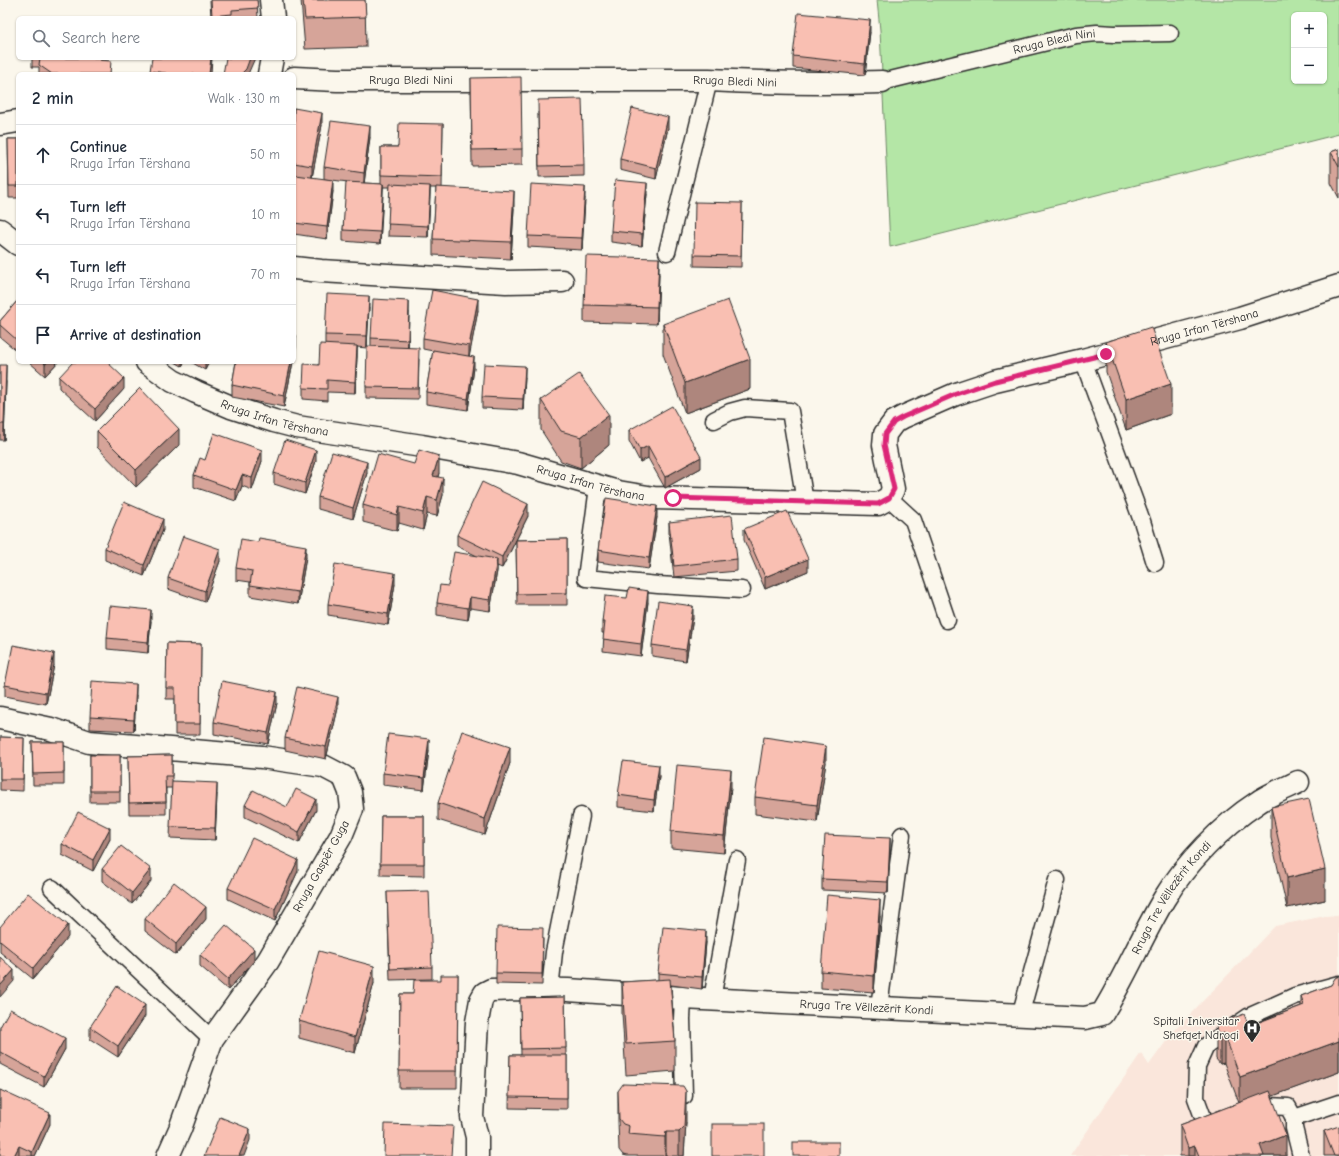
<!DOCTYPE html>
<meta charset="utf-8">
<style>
:root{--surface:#fff;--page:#f2f2f3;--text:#1f2937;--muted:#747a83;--line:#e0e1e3}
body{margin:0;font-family:"Comic Neue",sans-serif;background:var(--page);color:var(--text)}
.controls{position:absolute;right:12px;top:12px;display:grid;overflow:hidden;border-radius:6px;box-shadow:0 1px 3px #0004}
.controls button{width:36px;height:36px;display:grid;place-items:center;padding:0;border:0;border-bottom:1px solid var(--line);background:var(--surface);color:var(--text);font:20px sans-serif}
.stop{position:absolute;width:12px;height:12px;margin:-9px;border:3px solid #db2777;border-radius:50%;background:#fff}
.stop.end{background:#db2777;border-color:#fff;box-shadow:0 1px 4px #0008}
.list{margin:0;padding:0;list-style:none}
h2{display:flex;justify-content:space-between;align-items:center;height:52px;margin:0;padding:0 16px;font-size:17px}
h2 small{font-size:13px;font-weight:400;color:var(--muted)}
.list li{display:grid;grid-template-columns:26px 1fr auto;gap:12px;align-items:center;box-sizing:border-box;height:60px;padding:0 16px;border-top:1px solid var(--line)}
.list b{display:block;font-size:15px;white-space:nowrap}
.list p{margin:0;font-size:13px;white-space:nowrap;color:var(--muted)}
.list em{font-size:13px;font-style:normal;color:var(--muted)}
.icon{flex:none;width:22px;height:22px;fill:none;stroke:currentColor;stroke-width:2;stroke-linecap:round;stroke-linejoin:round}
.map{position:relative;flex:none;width:1339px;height:1156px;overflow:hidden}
.search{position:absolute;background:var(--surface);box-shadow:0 1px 3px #0004;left:16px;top:16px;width:280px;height:44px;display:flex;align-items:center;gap:10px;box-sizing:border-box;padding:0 14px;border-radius:6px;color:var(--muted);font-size:15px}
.panel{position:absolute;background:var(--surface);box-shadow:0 1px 3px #0004;left:16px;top:72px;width:280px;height:292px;border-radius:6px}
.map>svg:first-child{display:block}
.built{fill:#fae6db}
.green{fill:#b4e6a6;stroke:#708868;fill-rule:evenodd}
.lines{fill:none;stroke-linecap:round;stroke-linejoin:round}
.service-casing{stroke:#2b2b2b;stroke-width:19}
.minor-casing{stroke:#2b2b2b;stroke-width:25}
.tertiary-casing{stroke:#2b2b2b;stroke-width:25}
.service{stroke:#fbf7ec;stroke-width:16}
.minor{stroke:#fbf7ec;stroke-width:22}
.tertiary{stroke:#fbf7ec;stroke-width:22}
.wall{fill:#d6a499;stroke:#2b2b2b}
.shaded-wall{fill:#ae867d;stroke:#2b2b2b}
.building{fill:#f9bfb2;stroke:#2b2b2b}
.route{stroke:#db2777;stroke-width:5}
.labels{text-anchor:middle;stroke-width:3;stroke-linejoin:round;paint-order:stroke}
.street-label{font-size:12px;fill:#2b2b2b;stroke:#fbf7ec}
.poi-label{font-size:12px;fill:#2b2b2b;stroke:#fbf7ec;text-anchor:end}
</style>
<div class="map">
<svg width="1339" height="1156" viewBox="0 0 1339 1156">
<rect width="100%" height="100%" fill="#fbf7ec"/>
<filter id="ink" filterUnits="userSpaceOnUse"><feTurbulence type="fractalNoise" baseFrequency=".025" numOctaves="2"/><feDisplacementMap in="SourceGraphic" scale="8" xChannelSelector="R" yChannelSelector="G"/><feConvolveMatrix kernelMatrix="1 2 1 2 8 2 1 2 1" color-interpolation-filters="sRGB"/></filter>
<g filter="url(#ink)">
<polygon class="built" points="1339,915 1339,1156 1070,1156 1141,1053 1149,1065 1172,1033 1275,926 1325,916"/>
<path class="green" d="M877 0H1339V134L890 247 880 30ZM1294 15H1324V81H1294Z"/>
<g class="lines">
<defs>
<g id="service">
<path id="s1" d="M882 82 1076 35 1097 33 1114 34 1170 33"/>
<polyline points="667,252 709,80"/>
<polyline points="1083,360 1142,521 1155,563"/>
<polyline points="714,420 730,412 745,408 790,411 805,502"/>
<polyline points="598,487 586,578 658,585 742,590"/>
<polyline points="889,498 913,520 947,620"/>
<polyline points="52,888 212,1039"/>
<polyline points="550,990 554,952 581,816"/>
<polyline points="683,998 682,1019 684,1096"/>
<polyline points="712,999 737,860"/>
<polyline points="879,1007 902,835"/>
<polyline points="1020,1016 1057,880"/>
<polyline points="1256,1111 1269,1106 1288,1107 1294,1118"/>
<polyline points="1215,1125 1207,1128 1196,1098 1197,1066 1206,1046 1248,1017 1295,996 1339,984"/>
<polyline points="1301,1156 1294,1128 1294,1118 1339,1103"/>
</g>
<g id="minor">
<path id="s2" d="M294 78 337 80H709C767 83 825 84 882 82"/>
<polyline points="0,230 18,244"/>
<polyline points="294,268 321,271 506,282 562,281"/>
<path id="s3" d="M147 362 173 381 196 392 231 407 274 421 297 427 422 446 518 463 618 492 654 498 878 504 889 498 893 489 884 445 885 434 894 422 903 417 956 394 995 381 1083 360 1240 318 1339 286"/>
<polyline points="0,718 51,729 89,742 262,757 323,766 344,777 350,792 352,809 341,836 268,961 212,1039 180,1129 168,1156"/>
<path id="s4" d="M477 1156V1137L472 1117 477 1022 481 1000 485 993 491 990 519 989 568 990 683 998 1085 1018 1102 1014C1125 977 1142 936 1164 899 1185 864 1223 825 1257 803 1269 794 1285 789 1298 782"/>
</g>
<g id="tertiary">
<polyline points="271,0 273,18"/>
<polyline points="269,74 272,58"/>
<polyline points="0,124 18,121"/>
</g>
</defs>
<use href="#service" class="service-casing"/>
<use href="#minor" class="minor-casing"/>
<use href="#tertiary" class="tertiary-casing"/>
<use href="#service" class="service"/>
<use href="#minor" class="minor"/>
<use href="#tertiary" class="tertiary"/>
</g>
<g class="wall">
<polygon points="210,0 257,0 258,18 211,18"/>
<polygon points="301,0 365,0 366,47 305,49"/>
<polygon points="870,32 865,75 793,68 793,56"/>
<polygon points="32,58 102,58 102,60 111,74 39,74 39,67 32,67"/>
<polygon points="150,71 211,74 150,74"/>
<polygon points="471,78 522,149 522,165 472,166"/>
<polygon points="294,108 322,125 312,177 333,191 327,239 294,234 294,187 300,176 294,174"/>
<polygon points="538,112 584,165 584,176 539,177"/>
<polygon points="443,124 442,188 514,208 511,259 433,255 433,239 436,188 430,188 428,237 388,236 390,187 383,187 380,244 343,241 343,230 348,182 324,179 324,167 370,137 364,183 381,184 381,147 398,147"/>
<polygon points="668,128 656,179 620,170 620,159"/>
<polygon points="8,139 18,139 18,198 9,198"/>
<polygon points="1339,149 1339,198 1331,183 1331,152"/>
<polygon points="647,194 642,246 611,242 611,231"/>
<polygon points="585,198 582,250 528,247 528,236"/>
<polygon points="742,203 741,267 694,266 694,255"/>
<polygon points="659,274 657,324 584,322 584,305"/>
<polygon points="18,300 18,352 0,337 0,321"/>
<polygon points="369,307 367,348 357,347 357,357 355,393 327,392 327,401 303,399 303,388 319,365 325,344 325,335"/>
<polygon points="478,310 469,356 474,368 468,410 426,404 426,392 433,351 423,349 423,338"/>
<polygon points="409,312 408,347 419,359 418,399 366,398 366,387 371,346 371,338"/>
<polygon points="663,324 750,389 685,413 663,354"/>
<polygon points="1106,342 1171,414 1126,430 1106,372"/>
<polygon points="29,362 58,362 45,376"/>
<polygon points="175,362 185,362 182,366"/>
<polygon points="191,362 209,362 205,370"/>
<polygon points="236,362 293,362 284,407 232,397 232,385"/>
<polygon points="0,365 6,382 4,440 0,440"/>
<polygon points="59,377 124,389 95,421 59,388"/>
<polygon points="525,377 523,410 482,408 482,397"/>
<polygon points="541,400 609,445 581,468 561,461 541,430"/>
<polygon points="629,430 701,468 665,488 648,458 640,462 629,441"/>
<polygon points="97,431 179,445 136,487 97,447"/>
<polygon points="205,460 262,461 252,490 242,486 236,501 194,487 194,475"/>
<polygon points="316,461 305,494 274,484 274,473"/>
<polygon points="367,473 353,519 318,509 318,497"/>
<polygon points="439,473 438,477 443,495 437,516 427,514 423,530 399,523 397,531 363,522 363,505"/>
<polygon points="528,516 502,568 497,566 497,571 490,611 470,608 468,620 437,615 437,603 448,586 477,556 457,546 457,535"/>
<polygon points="657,517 649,569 598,562 598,550"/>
<polygon points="669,522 737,559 737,571 674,577 669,533"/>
<polygon points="744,529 808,571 765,589 744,540"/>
<polygon points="163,530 144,576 105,560 105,548"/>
<polygon points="567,539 567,605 517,605 516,540"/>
<polygon points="258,542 306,557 298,604 250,596 250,582 236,580 236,568"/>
<polygon points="220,561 205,602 168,589 168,578"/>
<polygon points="395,584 388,625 328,615 328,604"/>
<polygon points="648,602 641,656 603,651 604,633 602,633 602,622"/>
<polygon points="693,618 686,661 652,656 652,645"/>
<polygon points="151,621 148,653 107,649 107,638"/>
<polygon points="167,643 201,644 200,735 175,735 175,699 166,699"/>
<polygon points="54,665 46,704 5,696 5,685"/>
<polygon points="136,695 134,731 90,729 90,717"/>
<polygon points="277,703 268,744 214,734 214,722"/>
<polygon points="338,708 326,759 285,750 285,738"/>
<polygon points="0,737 24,738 23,791 0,790"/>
<polygon points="32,742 64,742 64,785 33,785"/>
<polygon points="429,750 424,790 383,785 383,773"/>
<rect x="90" y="755" width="30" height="47"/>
<polygon points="172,755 172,781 217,794 215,840 170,838 172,788 166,788 166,814 129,814 128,756"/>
<polygon points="826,762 817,822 755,814 755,797"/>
<polygon points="510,763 485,835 438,820 438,803"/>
<polygon points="659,776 654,811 618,807 618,795"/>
<polygon points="731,787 724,853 671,848 671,831"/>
<polygon points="245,805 316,810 299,843 245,817"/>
<polygon points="1271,807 1325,900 1287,908 1271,838"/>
<polygon points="381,816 424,816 424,876 380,875"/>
<polygon points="110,839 93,871 62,855 62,844"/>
<polygon points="890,850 888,893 822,890 822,879"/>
<polygon points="102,869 151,881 132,904 102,881"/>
<polygon points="298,871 275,921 228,899 228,888"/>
<polygon points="387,892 432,967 432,979 390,980"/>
<polygon points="880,916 874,992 821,988 821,971"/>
<polygon points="145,919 206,919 176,955 145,931"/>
<polygon points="0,927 68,937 33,979 0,952"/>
<polygon points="543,939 542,985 496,984 496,973"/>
<polygon points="706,942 702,989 671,985 675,1041 675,1071 626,1075 622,1013 622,982 658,980 658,973"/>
<polygon points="200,955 254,961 228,990 200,966"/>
<polygon points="458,975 457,1088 399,1088 400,994 413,994 441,980"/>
<polygon points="1339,976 1339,1072 1272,1096 1286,1156 1180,1156 1180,1125 1239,1103 1224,1063 1220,1064 1216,1059 1216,1029 1249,1026 1301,1006 1301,996 1331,985"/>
<polygon points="374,983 355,1053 299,1038 299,1021"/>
<polygon points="565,997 566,1055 567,1055 567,1109 509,1108 510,1055 521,1055 520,998"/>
<polygon points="145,1016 118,1057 90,1039 90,1027"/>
<polygon points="0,1027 65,1049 44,1087 0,1064"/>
<polygon points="0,1090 50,1124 35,1156 0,1156"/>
<polygon points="618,1091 686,1122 684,1156 627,1156 623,1155 619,1150 618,1121"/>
<polygon points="1324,1131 1339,1156 1324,1156"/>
</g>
<g class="shaded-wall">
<polygon points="870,20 870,32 865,75 865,64"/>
<polygon points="211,58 212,58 211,74 209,74"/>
<polygon points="250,58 255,58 248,74 241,74"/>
<polygon points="322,113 322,125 312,178 312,166"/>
<polygon points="668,117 668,128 656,179 656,168"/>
<polygon points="370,126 370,137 364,184 364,173"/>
<polygon points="333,180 333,191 327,239 327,227"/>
<polygon points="647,183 647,194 642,246 642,234"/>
<polygon points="383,184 383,195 380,244 380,232"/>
<polygon points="430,186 430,197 428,237 428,226"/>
<polygon points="585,187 585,198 582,250 582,238"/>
<polygon points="514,191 514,208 511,259 511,242"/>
<polygon points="659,258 659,274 657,324 657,307"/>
<polygon points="369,296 369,307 367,348 367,336"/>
<polygon points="478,299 478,310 469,358 469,346"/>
<polygon points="409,301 409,312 408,351 408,340"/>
<polygon points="296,336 296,347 294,359 294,348"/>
<polygon points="357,346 357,357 355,393 355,382"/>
<polygon points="474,357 474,368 468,410 468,399"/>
<polygon points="750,359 750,389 685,413 685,383"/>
<polygon points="48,362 58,362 45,376 45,364"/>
<polygon points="182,362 185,362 182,366"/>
<polygon points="205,362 209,362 205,370"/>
<polygon points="291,362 293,362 284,407 284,396"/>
<polygon points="6,365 6,382 4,440 4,424"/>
<polygon points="525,366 525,377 523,410 523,399"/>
<polygon points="124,378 124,389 95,421 95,409"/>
<polygon points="1171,384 1171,414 1126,430 1126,399"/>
<polygon points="609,415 609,445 581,468 581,437"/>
<polygon points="179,429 179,445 136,487 136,470"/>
<polygon points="648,446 648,458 640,462 640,450"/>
<polygon points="262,450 262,461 252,490 252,478"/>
<polygon points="316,450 316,461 305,494 305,483"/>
<polygon points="439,456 439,473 433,492 433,476"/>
<polygon points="701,457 701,468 665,488 665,477"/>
<polygon points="367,462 367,473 353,519 353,508"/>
<polygon points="242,475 242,486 236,501 236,490"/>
<polygon points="443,478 443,495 437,516 437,500"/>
<polygon points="427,497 427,514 423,530 423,513"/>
<polygon points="528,504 528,516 502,568 502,557"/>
<polygon points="657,506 657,517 649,569 649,558"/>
<polygon points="399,507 399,523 397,531 397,515"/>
<polygon points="163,519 163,530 144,576 144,565"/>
<polygon points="306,546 306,557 298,604 298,592"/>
<polygon points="220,549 220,561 205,602 205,591"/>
<polygon points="497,559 497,571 490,611 490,600"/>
<polygon points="808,559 808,571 765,589 765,577"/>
<polygon points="395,573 395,584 388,625 388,614"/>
<polygon points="648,591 648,602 641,656 641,644"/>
<polygon points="470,597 470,608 468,620 468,608"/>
<polygon points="693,606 693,618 686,661 686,650"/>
<polygon points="151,610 151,621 148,653 148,642"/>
<polygon points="54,653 54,665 46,704 46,693"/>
<polygon points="136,684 136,695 134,731 134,720"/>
<polygon points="277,692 277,703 268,744 268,733"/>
<polygon points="338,697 338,708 326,759 326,747"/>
<polygon points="429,739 429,750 424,790 424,778"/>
<polygon points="826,746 826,762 817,822 817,805"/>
<polygon points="510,747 510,763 485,835 485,819"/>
<polygon points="659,765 659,776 654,811 654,800"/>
<polygon points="731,770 731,787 724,853 724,836"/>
<polygon points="217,783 217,794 215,840 215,828"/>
<polygon points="316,799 316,810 299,843 299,832"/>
<polygon points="110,828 110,839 93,871 93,860"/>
<polygon points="890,838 890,850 888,893 888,882"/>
<polygon points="298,860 298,871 275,921 275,909"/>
<polygon points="151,869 151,881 132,904 132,893"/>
<polygon points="1325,869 1325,900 1287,908 1287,878"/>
<polygon points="880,900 880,916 874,992 874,976"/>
<polygon points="206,907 206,919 176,955 176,944"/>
<polygon points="68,925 68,937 33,979 33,968"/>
<polygon points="706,931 706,942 702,989 702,977"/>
<polygon points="254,949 254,961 228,990 228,979"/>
<polygon points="374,966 374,983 355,1053 355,1037"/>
<polygon points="14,970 14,981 0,997 0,986"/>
<polygon points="145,1005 145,1016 118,1057 118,1046"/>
<polygon points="1224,1033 1224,1063 1220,1064 1220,1034"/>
<polygon points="65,1038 65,1049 44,1087 44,1076"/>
<polygon points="1339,1041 1339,1072 1240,1108 1240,1077"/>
<polygon points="686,1091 686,1122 684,1156 679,1156 679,1132"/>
<polygon points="50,1113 50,1124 35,1156 32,1156 32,1152"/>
<polygon points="250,1129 250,1140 244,1156 239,1156"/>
<polygon points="666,1132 666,1156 665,1156 665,1137"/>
<polygon points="1286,1135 1286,1156 1260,1156 1260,1145"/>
<polygon points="19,1146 19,1156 14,1156"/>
<polygon points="1195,1146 1195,1156 1188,1156 1188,1148"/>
</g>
<g class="building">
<polygon points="211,0 257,0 258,8 232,10 232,14 212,16"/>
<polygon points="303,0 365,0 366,17 305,19"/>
<polygon points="798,13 870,20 865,64 793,56"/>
<polygon points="36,17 50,18 36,18"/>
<polygon points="40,58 101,58 100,60 111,61 110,74 52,74 39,65"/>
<polygon points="152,58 211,58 209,74 166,74 166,73 150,71"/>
<polygon points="226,58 250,58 246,69 241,74 223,74"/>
<polygon points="521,77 522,149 472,150 471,78"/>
<polygon points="582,99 584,165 539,166 538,100"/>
<polygon points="294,108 322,113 312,166 294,163"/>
<polygon points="632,108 668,117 656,168 620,159"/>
<polygon points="331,121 370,126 364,173 324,167"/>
<polygon points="399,123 443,124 442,177 381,175 381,147 398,147"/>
<polygon points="8,139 18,139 18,186 9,186"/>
<polygon points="1339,149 1339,167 1331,152"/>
<polygon points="296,175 333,180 327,227 294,223 294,187"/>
<polygon points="615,180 647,183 642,234 611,231"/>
<polygon points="346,182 383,184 380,232 343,230"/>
<polygon points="390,184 430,186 428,226 388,224"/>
<polygon points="531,184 585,187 582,238 528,236"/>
<polygon points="436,187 514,191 511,242 433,239"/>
<polygon points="695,202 742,203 741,256 694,255"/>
<polygon points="586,256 659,258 657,307 584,305"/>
<polygon points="432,290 478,299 469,346 423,338"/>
<polygon points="327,294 369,296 367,336 325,335"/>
<polygon points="373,299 409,301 408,340 371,338"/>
<polygon points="18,300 18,341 0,325 0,321"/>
<polygon points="728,300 750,359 685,383 663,324"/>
<polygon points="1151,327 1171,384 1126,399 1106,342"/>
<polygon points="294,335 296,336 294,348"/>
<polygon points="320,344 357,346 355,382 327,380 327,389 303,388 304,364 319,365"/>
<polygon points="367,346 419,348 418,388 366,387"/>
<polygon points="433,350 474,357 468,399 426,392"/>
<polygon points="43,362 48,362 45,364"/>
<polygon points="73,362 107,362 124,378 95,409 59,377"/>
<polygon points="236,362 291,362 284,396 232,385"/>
<polygon points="484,364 525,366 523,399 482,397"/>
<polygon points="0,365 6,365 4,424 0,424"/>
<polygon points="579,374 609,415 581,437 561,431 541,400"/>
<polygon points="140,388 179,429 136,470 97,431"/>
<polygon points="672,406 701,457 665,477 648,446 640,450 629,430"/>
<polygon points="214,433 262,450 252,478 242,475 236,490 194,475 200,458 205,460"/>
<polygon points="285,440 316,450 305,483 274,473"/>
<polygon points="419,450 439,456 433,476 443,478 437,500 427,497 423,513 399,507 397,515 363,505 378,454 414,464"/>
<polygon points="332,452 367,462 353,508 318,497"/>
<polygon points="482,482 528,504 502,557 457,535"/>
<polygon points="606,498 657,506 649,558 598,550"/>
<polygon points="124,502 163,519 144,565 105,548"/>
<polygon points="787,511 808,559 765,577 744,529"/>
<polygon points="732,515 737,559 674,566 669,522"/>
<polygon points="183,536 220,549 205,591 168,578"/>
<polygon points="259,538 306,546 298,592 250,585 252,571 236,568 241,539 258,542"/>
<polygon points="567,539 567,593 517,594 516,540"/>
<polygon points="454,552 497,559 490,600 470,597 468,608 437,603 440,585 448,586"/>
<polygon points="335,564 395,573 388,614 328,604"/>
<polygon points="629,588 648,591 641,644 603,639 605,622 602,622 605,596 627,598"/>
<polygon points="658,601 693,606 686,650 652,645"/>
<polygon points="110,606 151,610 148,642 107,638"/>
<polygon points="167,643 201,644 200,724 175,724 175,688 166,688"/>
<polygon points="13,645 54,653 46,693 5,685"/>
<polygon points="92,681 136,684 134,720 90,717"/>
<polygon points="222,681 277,692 268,733 214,722"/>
<polygon points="297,687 338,697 326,747 285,738"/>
<polygon points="462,731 510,747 485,819 438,803"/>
<polygon points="388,734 429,739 424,778 383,773"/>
<polygon points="0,737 24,738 23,779 0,779"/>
<polygon points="764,737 826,746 817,805 755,797"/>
<polygon points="32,742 64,742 64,773 33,774"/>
<rect x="90" y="755" width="30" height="36"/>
<polygon points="172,755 172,776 165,776 166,802 129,803 128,756"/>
<polygon points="623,761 659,765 654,800 618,795"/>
<polygon points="677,765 731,770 724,836 671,831"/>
<polygon points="172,781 217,783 215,828 170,827"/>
<polygon points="296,789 316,799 299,832 245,805 253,790 287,807"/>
<polygon points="1309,799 1325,869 1287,878 1271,807"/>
<polygon points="78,812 110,828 93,860 62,844"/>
<polygon points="381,816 424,816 424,864 380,864"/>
<polygon points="825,835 890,838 888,882 822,879"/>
<polygon points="252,838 298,860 275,909 228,888"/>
<polygon points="121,846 151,869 132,893 102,869"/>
<polygon points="174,882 206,907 176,944 145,919"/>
<polygon points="429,891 432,967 390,969 387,892"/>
<polygon points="28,893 68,925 33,968 0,941 0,927"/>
<polygon points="827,895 880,900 874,976 821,971"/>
<polygon points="226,925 254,949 228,979 200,955"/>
<polygon points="497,927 543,928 542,974 496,973"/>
<polygon points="663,927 706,931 702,977 658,973"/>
<polygon points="319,951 374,966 355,1037 299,1021"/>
<polygon points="0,957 14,970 0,986"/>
<polygon points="441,975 458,975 457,1071 399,1071 400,994 413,994 414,980 441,980"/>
<polygon points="1339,976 1339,1041 1240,1077 1224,1033 1220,1034 1216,1029 1218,1024 1244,1014 1249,1026 1304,1005 1301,996 1331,985 1335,978"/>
<polygon points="670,979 675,1041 626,1044 622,982"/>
<polygon points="117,986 145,1005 118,1046 90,1027"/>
<polygon points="565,997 566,1048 521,1049 520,998"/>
<polygon points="10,1009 65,1038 44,1076 0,1052 0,1027"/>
<polygon points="510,1055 567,1055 567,1098 509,1097"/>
<polygon points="623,1084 683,1086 686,1091 684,1127 679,1132 666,1132 665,1137 628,1134 629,1126 623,1124 619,1119 618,1091"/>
<polygon points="0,1090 50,1113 32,1152 19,1146 14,1156 0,1156 0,1150 1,1148 0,1147"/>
<polygon points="1270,1091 1286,1135 1260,1145 1264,1156 1199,1156 1195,1146 1188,1148 1180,1125"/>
<polygon points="220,1117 250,1129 239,1156 204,1156"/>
<polygon points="385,1124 453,1126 451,1156 384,1156"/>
<rect x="712" y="1124" width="52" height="32"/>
<polygon points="1339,1126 1339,1156 1334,1156 1324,1131"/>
<rect x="793" y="1142" width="46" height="14"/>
</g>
</g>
<g class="lines" filter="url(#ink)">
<polyline class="route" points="673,498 878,504 889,498 894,489 884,445 885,434 894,422 903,417 956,394 995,381 1106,354"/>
</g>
<defs>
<symbol id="hospital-pin" viewBox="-11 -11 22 30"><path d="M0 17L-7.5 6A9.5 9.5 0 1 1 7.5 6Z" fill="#2b2b2b" stroke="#fbf7ec"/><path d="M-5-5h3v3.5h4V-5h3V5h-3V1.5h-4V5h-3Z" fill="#fff"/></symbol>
</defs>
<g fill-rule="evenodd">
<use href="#hospital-pin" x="1242" y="1018" width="20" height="27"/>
</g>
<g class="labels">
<g class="street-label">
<text dy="4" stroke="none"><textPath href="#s1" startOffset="177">Rruga Bledi Nini</textPath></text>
<text dy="4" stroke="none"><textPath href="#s2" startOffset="117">Rruga Bledi Nini</textPath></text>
<text dy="4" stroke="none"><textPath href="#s2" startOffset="441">Rruga Bledi Nini</textPath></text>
<text dy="4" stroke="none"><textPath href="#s3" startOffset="1172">Rruga Irfan Tërshana</textPath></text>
<text dy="4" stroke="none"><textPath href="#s3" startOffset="141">Rruga Irfan Tërshana</textPath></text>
<text dy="4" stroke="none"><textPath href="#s3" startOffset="464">Rruga Irfan Tërshana</textPath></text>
<text transform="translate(321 866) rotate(-61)" y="4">Rruga Gaspër Guga</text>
<text dy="4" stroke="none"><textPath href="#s4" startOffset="920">Rruga Tre Vëllezërit Kondi</textPath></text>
<text dy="4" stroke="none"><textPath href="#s4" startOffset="548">Rruga Tre Vëllezërit Kondi</textPath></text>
</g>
<g class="poi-label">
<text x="1239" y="1025">Spitali Iniversitar<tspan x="1239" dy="14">Shefqet Ndroqi</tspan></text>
</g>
</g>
</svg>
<div class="controls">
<button>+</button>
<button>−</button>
</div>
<div class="stop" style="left:673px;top:498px"></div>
<div class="stop end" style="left:1106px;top:354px"></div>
<div class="search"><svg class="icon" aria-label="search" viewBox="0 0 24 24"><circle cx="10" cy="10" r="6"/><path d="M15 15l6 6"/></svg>Search here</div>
<section class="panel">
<h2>2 min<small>Walk · 130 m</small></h2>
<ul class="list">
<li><svg class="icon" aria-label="ahead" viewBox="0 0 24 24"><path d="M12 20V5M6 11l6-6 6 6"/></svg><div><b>Continue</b><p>Rruga Irfan Tërshana</p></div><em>50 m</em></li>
<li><svg class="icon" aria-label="left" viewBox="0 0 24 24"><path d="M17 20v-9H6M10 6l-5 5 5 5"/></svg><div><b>Turn left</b><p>Rruga Irfan Tërshana</p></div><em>10 m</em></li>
<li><svg class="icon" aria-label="left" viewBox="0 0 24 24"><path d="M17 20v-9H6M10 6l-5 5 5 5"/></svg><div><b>Turn left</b><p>Rruga Irfan Tërshana</p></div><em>70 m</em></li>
<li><svg class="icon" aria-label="arrive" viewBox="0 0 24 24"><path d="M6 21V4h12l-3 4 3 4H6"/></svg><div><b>Arrive at destination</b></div></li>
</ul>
</section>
</div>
